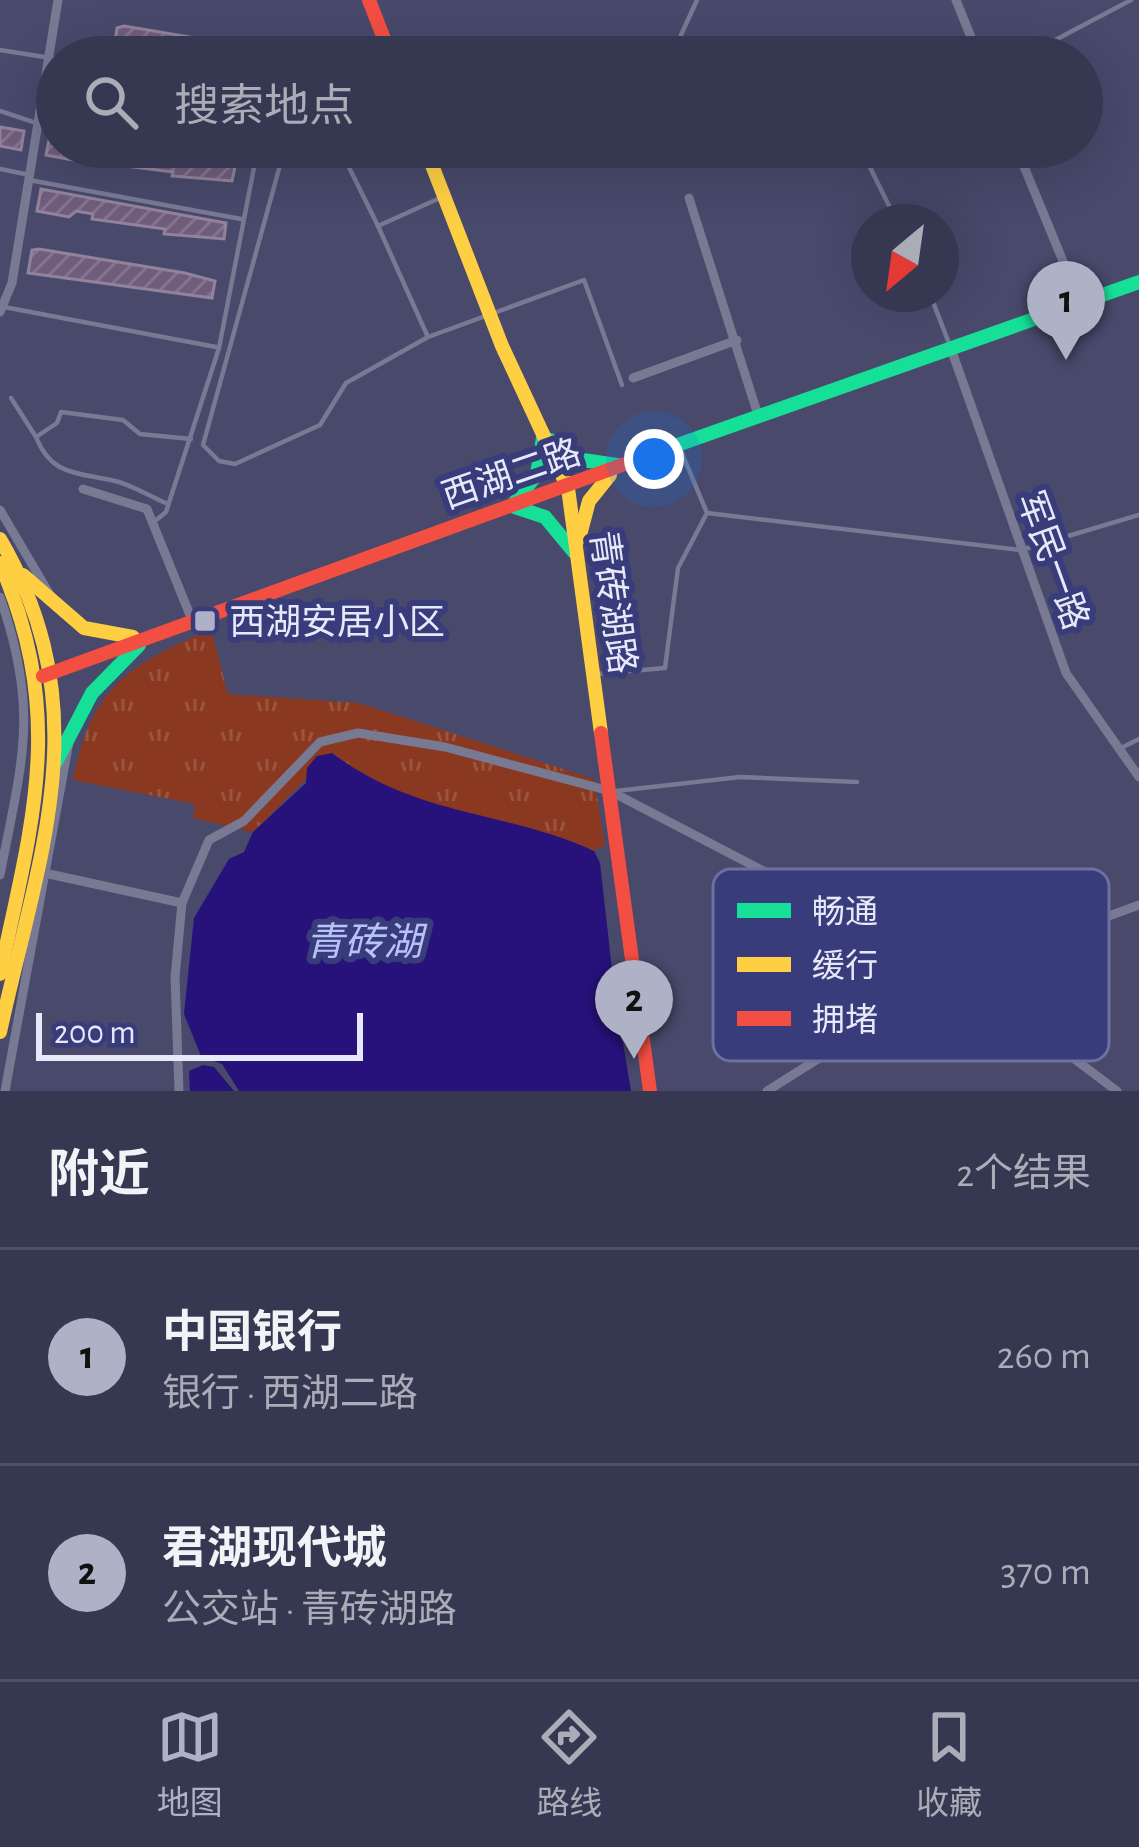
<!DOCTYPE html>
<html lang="zh">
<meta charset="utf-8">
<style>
:root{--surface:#363750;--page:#41425a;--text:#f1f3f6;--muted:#aaacb7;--line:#505167;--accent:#afb1c7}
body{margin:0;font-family:"Alegreya Sans","Noto Sans SC",sans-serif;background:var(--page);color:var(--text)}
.compass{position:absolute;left:851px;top:204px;width:108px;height:108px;border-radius:50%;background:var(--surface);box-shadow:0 12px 48px #0002;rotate:209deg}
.scale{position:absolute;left:36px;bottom:30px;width:327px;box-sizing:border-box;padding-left:12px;border:6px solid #e7e9f9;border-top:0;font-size:33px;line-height:42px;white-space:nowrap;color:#e7e9f9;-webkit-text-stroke:9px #393c7a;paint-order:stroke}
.you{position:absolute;left:654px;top:459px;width:42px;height:42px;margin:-30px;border:9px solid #fff;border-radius:50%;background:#1a73e8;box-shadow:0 0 0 18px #1a73e833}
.badge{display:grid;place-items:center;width:78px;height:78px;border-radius:50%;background:var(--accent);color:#111;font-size:39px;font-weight:700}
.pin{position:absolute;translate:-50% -99px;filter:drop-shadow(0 3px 6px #0008)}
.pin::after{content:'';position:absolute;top:63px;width:42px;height:36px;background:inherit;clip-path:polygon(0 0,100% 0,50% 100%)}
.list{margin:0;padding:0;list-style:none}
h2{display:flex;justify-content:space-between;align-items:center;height:156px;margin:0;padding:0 48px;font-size:51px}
h2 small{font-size:39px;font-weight:400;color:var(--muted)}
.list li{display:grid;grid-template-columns:78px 1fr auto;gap:36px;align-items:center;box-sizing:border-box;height:216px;padding:0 48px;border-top:3px solid var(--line)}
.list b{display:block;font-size:45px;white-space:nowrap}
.list p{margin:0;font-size:39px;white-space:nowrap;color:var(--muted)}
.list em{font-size:39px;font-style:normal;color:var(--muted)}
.icon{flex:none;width:66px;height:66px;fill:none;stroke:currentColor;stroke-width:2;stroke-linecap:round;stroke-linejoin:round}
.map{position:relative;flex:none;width:1139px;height:1091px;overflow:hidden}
.search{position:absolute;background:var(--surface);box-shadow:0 12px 48px #0002;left:36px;right:36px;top:36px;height:132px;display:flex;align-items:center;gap:30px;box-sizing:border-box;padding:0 42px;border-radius:66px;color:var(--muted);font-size:45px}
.sheet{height:588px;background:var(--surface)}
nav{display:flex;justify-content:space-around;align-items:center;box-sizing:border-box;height:168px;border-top:3px solid var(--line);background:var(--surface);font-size:33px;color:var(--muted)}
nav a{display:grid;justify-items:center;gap:6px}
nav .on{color:var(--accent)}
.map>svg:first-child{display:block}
.park{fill:url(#park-tufts)}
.water{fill:#27117b}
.building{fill:url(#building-hatch);stroke:#90839b;stroke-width:3}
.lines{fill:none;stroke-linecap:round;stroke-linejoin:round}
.lane{stroke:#787993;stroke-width:4.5}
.street{stroke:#787993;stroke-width:9}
.fast{stroke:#16e098;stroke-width:14}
.slow{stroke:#ffcf43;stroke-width:14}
.jam{stroke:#f24e42;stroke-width:14}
.poi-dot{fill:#afb1c7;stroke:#393c7a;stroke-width:4.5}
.labels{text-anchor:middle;stroke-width:12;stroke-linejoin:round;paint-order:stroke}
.street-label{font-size:36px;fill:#e7e9f9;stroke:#393c7a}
.poi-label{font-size:36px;fill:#e7e9f9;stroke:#393c7a;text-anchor:start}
.water-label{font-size:39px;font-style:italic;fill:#b9c1f9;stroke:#393c7a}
.key{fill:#393c7a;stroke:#6d70a0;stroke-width:3}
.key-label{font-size:33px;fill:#e7e9f9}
</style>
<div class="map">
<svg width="1139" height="1091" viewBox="0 0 1139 1091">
<defs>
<pattern id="park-tufts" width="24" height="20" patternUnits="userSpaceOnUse" patternTransform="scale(3)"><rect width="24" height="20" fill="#8a381f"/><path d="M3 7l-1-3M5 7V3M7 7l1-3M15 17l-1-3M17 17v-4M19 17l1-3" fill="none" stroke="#9a5540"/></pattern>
<pattern id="building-hatch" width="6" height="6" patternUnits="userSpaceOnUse" patternTransform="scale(3)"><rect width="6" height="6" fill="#705d7c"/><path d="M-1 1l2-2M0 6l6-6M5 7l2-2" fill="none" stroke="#84748f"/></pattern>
</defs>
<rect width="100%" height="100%" fill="#48496b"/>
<path class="park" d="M211 629 228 694 359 703 594 779 605 845 594 851C499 808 422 820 332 753L253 832 193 818 195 804 73 780C91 687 129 665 211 629Z"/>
<g class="water">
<path d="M332 753C419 818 501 809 594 851L600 863 615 996 604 1003 623 1043 631 1091H239L222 1064 201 1056 184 1014 194 918 229 859 244 852 253 832 306 783 307 768 317 756Z"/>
<polygon points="203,1065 214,1067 234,1091 190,1091 189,1071"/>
</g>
<g class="building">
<polygon points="124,26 225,43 257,52 256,57 177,57 122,49 123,43 115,42 117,28"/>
<polygon points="0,127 24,131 21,150 0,146"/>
<polygon points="50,135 57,137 57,147 144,147 235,167 232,181 172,176 173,172 101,163 102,158 85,155 78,161 46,155"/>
<polygon points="41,189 226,223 224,239 164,234 165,229 92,219 93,214 76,211 69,217 37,211"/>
<polygon points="39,249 185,273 215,281 212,298 28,273 32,250"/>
</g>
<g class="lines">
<g class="lane">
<polyline points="0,50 57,59"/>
<polyline points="671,57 697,0"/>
<polyline points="928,57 971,38"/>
<polyline points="1023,57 1131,0"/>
<polyline points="0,111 57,130"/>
<polyline points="158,147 253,163"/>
<polyline points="285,147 203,445 219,461 235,464 320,425 346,383 428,337 584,280 622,385"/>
<polyline points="339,147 378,226 440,198"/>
<polyline points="860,147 897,222"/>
<polyline points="0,169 30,175"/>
<polyline points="29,180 241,219"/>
<polyline points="378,226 427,335"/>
<polyline points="930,294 950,346"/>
<polyline points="4,307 216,347"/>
<polyline points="11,398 36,437"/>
<polyline points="679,446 707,513"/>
<path d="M168 504C151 497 132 485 115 481 78 472 52 477 36 437L57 423 61 412 123 420 140 434 191 439"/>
<polyline points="155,521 166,512 219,348 258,147"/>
<polyline points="596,674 665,668 678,568 707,513 1021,550 1139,515"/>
<polyline points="1123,747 1139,739"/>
<polyline points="616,791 740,777 857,782"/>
</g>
<g class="street">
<polyline points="956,0 979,57"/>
<polyline points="1016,147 1079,300"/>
<polyline points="689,198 758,415"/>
<polyline points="0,312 12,283 58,0"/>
<polyline points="950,346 1066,673 1139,777"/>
<polyline points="633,378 737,340"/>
<polyline points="83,489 147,509 192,620"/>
<polyline points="0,510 53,600"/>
<path d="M0 597C40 712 22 761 0 875"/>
<polyline points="49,874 182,903 175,977 179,1091"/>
<polyline points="182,903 209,840 244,821 320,742 358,733 445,747 610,791 963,975 1117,1091"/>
<polyline points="5,1091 69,742"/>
<polyline points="767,1091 956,972 1139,905"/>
</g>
<g class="fast">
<polyline points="543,438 537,474 512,506 545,517 574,552"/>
<polyline points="550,440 576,459 617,465"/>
<polyline points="666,449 1139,282"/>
<polyline points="56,762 92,693 139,645"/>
</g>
<g class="slow">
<polyline points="425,147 502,346 568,488 601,733"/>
<path d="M0 539C100 711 39 853 0 1032"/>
<polyline points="579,539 589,501 610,475"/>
<path d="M0 563C66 716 33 819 0 974"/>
<polyline points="23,575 84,628 133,637"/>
</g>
<g class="jam">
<polyline points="369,0 391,57"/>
<polyline points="43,676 666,449"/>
<polyline points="601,733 650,1091"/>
</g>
</g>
<rect class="poi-dot" x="193" y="609" width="24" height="24" rx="6"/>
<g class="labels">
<g class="street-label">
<text transform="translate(511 473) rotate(-19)" y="13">西湖二路</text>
<text transform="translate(1054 560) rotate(70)" y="13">军民一路</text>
<text transform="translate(614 602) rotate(82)" y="13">青砖湖路</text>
</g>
<g class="poi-label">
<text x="229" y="634">西湖安居小区</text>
</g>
<g class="water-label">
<text x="364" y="955">青砖湖</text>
</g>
</g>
<rect x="713" y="869" width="396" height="192" rx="18" class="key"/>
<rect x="737" y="903" width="54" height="15" fill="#16e098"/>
<rect x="737" y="957" width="54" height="15" fill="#ffcf43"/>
<rect x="737" y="1011" width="54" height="15" fill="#f24e42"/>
<g class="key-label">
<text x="812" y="923">畅通</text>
<text x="812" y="977">缓行</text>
<text x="812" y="1031">拥堵</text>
</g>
</svg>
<svg class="compass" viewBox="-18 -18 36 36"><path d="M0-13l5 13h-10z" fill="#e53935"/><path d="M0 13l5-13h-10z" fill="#aaacb7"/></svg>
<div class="scale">200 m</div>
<div class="you"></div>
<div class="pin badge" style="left:1066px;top:360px">1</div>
<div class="pin badge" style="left:634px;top:1059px">2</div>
<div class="search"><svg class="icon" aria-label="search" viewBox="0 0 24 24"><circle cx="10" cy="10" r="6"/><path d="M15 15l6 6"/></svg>搜索地点</div>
</div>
<section class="sheet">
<h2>附近<small>2个结果</small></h2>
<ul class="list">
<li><span class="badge">1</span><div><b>中国银行</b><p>银行 · 西湖二路</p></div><em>260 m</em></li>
<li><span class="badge">2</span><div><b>君湖现代城</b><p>公交站 · 青砖湖路</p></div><em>370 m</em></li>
</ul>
</section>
<nav>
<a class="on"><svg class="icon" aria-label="map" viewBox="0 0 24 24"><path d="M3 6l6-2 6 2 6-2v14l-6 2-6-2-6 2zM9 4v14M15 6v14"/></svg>地图</a>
<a><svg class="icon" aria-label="directions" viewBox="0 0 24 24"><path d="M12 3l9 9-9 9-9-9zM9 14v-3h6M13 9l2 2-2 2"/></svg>路线</a>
<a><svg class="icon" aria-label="saved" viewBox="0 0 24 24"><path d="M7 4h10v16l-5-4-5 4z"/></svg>收藏</a>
</nav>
